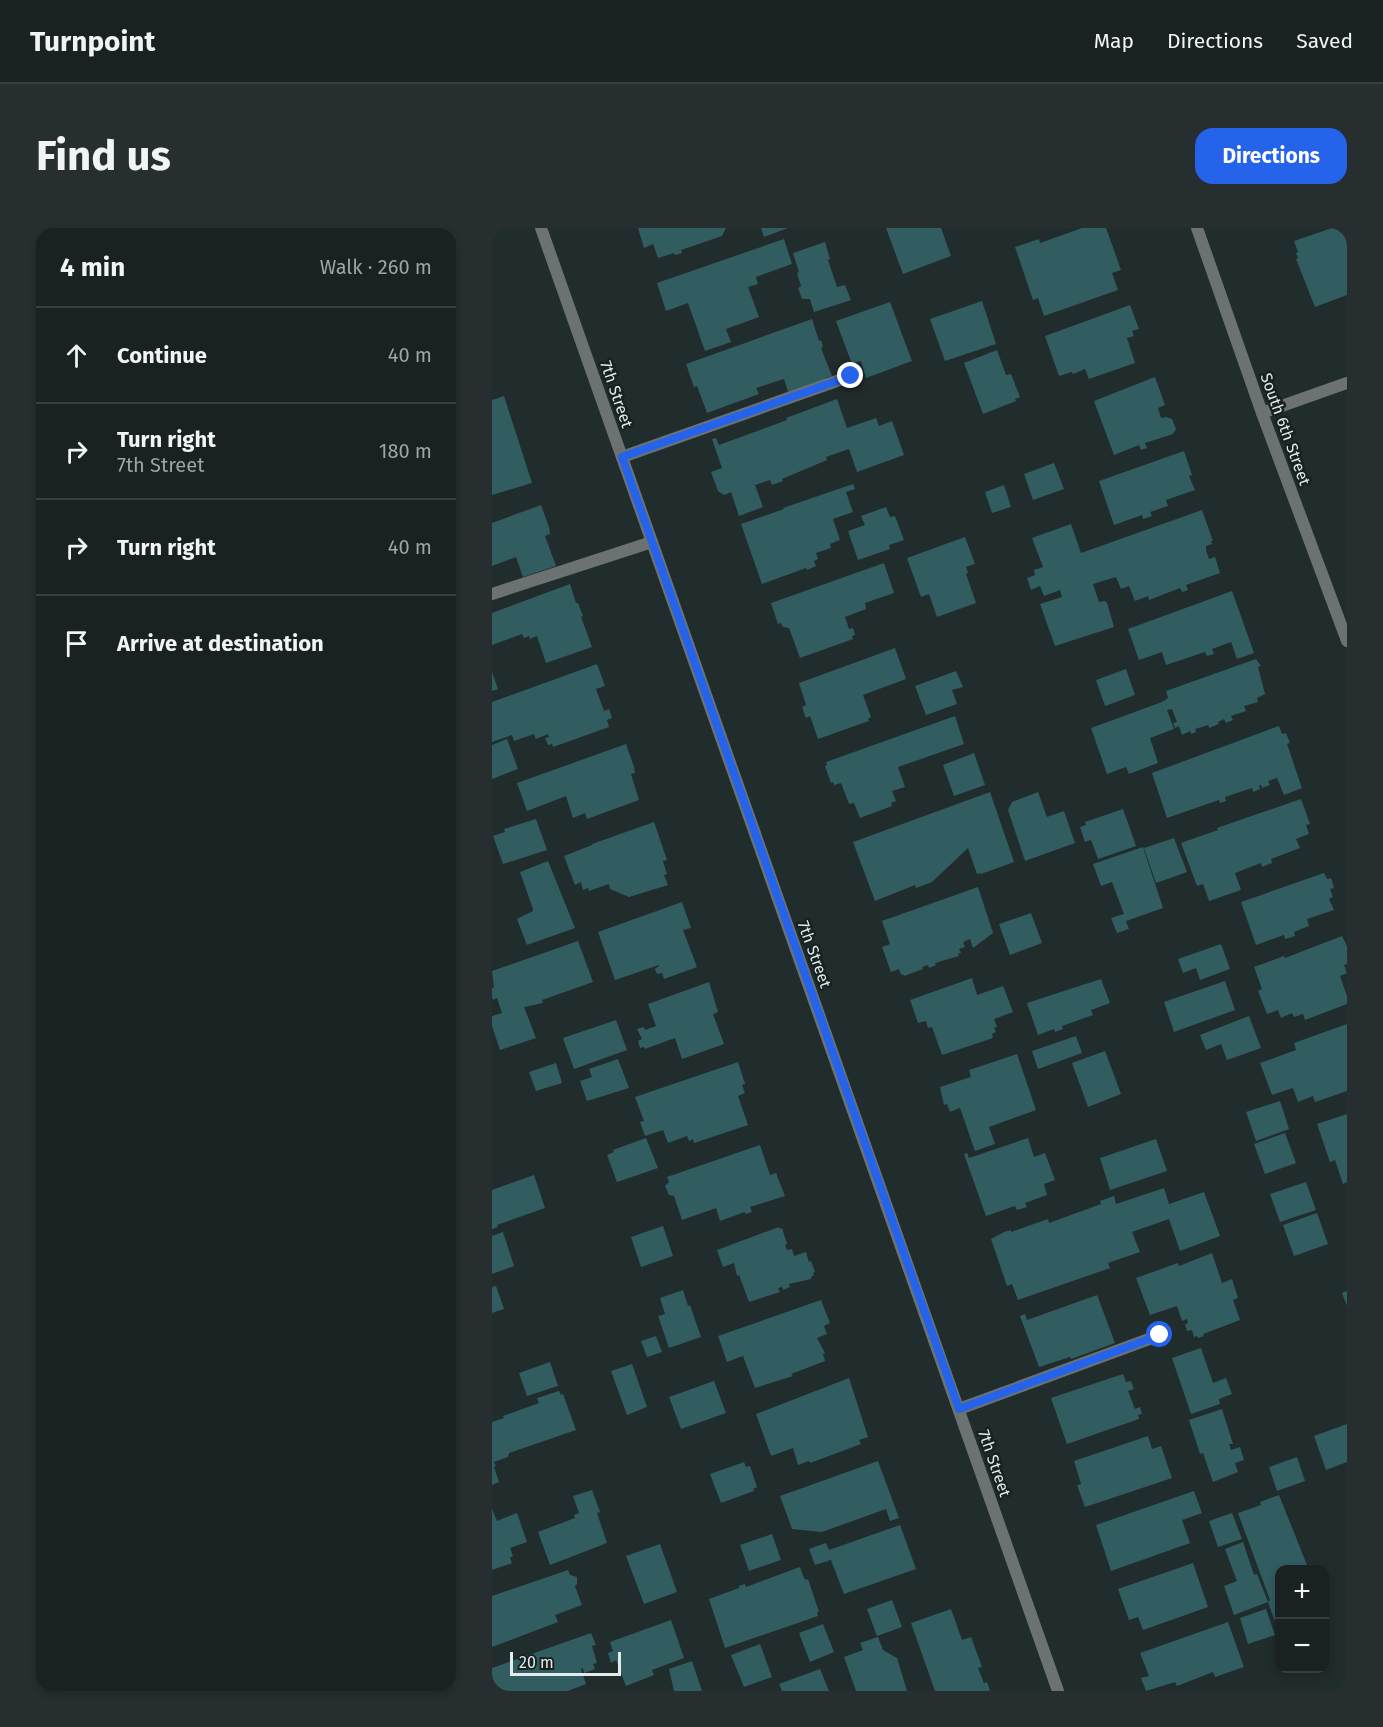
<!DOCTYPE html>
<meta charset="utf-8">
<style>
:root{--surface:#192122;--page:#262e2f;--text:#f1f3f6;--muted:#9fa3a5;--line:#373e40;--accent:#2563eb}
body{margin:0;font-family:"Fira Sans",sans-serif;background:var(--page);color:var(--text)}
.controls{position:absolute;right:18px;bottom:18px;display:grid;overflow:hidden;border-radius:12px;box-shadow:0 3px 9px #0003}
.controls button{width:54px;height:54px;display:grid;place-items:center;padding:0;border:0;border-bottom:2px solid var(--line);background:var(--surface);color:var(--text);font:30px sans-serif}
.scale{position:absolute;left:18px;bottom:15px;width:111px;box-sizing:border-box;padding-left:6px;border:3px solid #e3eaeb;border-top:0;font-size:16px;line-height:21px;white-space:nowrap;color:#e3eaeb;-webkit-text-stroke:4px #172223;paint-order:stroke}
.stop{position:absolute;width:18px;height:18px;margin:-14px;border:4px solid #2563eb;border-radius:50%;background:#fff}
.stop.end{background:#2563eb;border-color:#fff;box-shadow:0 2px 6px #0008}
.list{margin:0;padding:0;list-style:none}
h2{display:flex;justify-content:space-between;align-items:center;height:78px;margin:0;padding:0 24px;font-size:26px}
h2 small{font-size:20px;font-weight:400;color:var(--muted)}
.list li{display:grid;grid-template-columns:39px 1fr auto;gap:18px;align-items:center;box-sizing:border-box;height:96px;padding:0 24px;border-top:2px solid var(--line)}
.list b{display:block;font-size:22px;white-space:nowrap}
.list p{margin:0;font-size:20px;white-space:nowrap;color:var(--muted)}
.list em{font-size:20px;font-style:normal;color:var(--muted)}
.icon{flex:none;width:33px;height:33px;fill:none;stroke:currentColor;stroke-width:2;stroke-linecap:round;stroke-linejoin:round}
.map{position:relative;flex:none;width:855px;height:1463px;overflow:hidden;border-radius:18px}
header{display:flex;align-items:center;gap:36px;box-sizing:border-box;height:84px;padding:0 30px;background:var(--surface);border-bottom:2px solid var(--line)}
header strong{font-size:28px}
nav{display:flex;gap:33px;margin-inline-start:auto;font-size:21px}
.intro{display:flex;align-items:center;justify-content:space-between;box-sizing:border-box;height:144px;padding:0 36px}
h1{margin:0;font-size:42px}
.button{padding:15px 27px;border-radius:18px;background:var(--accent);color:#fff;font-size:21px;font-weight:700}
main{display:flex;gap:36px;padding:0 36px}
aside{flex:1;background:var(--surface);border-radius:18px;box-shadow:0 3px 9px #0003}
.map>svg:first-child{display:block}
.building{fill:#315d60}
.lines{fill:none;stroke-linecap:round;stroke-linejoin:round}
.service{stroke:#6c7272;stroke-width:12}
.minor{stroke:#6c7272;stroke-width:12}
.tertiary{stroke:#6c7272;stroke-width:12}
.route{stroke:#2563eb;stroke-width:8}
.labels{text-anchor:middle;stroke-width:5;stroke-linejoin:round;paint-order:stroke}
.street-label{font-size:16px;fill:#e3eaeb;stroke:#172223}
</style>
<header>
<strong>Turnpoint</strong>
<nav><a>Map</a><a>Directions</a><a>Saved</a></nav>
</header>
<div class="intro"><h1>Find us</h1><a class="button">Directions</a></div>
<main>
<aside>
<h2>4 min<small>Walk · 260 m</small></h2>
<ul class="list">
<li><svg class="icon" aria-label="ahead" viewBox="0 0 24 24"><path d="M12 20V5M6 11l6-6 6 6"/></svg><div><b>Continue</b></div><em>40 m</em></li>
<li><svg class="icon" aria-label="right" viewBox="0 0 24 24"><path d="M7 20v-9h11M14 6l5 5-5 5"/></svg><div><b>Turn right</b><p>7th Street</p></div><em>180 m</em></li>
<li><svg class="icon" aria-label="right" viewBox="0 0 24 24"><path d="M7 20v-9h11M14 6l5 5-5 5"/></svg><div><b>Turn right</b></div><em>40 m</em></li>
<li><svg class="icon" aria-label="arrive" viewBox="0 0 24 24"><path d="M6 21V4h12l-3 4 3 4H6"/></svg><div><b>Arrive at destination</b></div></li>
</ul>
</aside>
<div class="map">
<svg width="855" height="1463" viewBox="0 0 855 1463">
<rect width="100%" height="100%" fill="#212c2d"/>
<g class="building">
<polygon points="146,0 234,0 230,8 189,22 190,25 183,27 182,25 166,30 161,16 152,20"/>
<polygon points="269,0 296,0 272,9"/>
<polygon points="394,0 449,0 459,28 411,46"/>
<polygon points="590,0 614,0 629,42 620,45 626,62 552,88 546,70 541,72 523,19 547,11 548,15"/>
<polygon points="840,0 855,0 855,67 823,79 804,31 806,30 804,25 806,24 802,13"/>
<polygon points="292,11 300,36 264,49 266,56 256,59 267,89 234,101 239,114 213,123 196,75 174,83 165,55"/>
<polygon points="333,14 338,31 336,32 345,59 353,57 359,72 322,84 318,71 310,71 306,60 309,58 305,45 307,44 301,25"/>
<polygon points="490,73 504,116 453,133 438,91"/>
<polygon points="398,74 420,133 374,150 369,133 360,136 344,93"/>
<polygon points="638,77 647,101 640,103 642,108 635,110 643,135 597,151 593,141 581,146 580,144 567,148 553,108"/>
<polygon points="320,91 327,113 329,112 331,119 329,120 340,148 333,150 335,154 329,156 328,153 296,164 292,151 264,160 267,166 215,185 205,158 202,159 194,136"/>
<polygon points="505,122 514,147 519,146 528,169 523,171 524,173 491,186 472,135"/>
<polygon points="663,149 673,177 666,180 669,190 674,189 680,191 684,201 681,206 653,215 655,220 649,222 647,217 622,227 602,173"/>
<polygon points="12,168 40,255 0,267 0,172"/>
<polygon points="345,171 355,200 384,190 387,198 400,193 412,227 365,244 357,221 334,229 335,232 290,251 291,253 280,257 278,252 263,257 271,279 247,288 239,264 232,267 226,263 219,244 230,240 220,211 224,210 227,217 295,192 294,190"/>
<polygon points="692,223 700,247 697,248 703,262 674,272 676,278 658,284 660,288 651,291 650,287 622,297 607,253"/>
<polygon points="562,235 572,261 541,272 532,246"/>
<polygon points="361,256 363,261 354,264 361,284 341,291 348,312 338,316 339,320 324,325 326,331 322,333 324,338 315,342 314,340 270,356 249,296 292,281 291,280"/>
<polygon points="512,257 519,279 500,285 493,264"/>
<polygon points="49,277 57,299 58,306 53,308 64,338 31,349 24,329 0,338 0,295"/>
<polygon points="394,279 398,289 403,288 412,312 397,317 398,321 366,332 356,303 373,297 369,288"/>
<polygon points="710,282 721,313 719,313 720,316 714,318 714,322 717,331 723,329 728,345 694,357 696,362 690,364 688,360 657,372 656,368 643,373 637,358 629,361 624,349 601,356 607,374 613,373 615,375 622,399 563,418 548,376 570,369 568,362 552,368 548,358 539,362 535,350 543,347 542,342 551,339 540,310 579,296 589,325"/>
<polygon points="473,309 483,336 474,339 476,345 474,346 484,375 445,389 437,366 429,369 415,330"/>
<polygon points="392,335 402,365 373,375 374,381 353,389 357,401 361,400 363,407 360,408 361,411 308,430 297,400 291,399 289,395 286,396 279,375"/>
<polygon points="78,356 84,375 86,375 91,388 89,389 100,419 54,435 45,408 38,411 37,408 32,410 30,406 0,417 0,385"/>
<polygon points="740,363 762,425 745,431 739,414 720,421 722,426 715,428 713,424 674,437 670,424 647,432 636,401"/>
<polygon points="403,420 414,451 371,467 379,489 376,491 377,493 326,511 318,488 314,490 310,479 314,477 307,455"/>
<polygon points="764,431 769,438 766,439 773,466 765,470 766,474 752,478 754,483 739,488 741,492 734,495 732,491 726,494 727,496 717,500 716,497 703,501 704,504 699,506 698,503 690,507 687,498 683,500 681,495 685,494 680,481 675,482 682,501 658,510 666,535 637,546 634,539 615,546 599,500 670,474 676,470 674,463"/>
<polygon points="105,436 113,458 104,461 112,483 117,481 120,490 115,492 117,499 61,519 60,516 56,517 53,510 57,509 56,506 44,511 42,506 22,513 20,507 0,514 0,474"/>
<polygon points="634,441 643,467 613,478 604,452"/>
<polygon points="464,443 471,459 460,462 465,476 434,487 423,458"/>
<polygon points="0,444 6,461 0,463"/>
<polygon points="463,488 472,516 406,539 413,559 400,563 404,573 399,575 400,578 368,590 362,575 357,576 349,555 342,557 341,554 339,555 333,538 335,537 334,534"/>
<polygon points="787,498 790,506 794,505 798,515 795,516 810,560 792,567 785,550 776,553 778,557 770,560 769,557 767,557 768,561 761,564 760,560 733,569 734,573 728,575 727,572 675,590 660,545"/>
<polygon points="15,511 26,541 0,551 0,517"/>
<polygon points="134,516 142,539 143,545 139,546 147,572 95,591 93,585 81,590 74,568 35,583 25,555"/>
<polygon points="482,525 493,557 462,568 451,537"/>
<polygon points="498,564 522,634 489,646 489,645 485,646 476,620 440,654 424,660 423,657 383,673 361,614"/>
<polygon points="546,564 555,589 572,583 583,615 533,633 516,582 520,574"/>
<polygon points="809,571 818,596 814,597 817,606 804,611 808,620 779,631 780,635 770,639 769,635 743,645 749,662 717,673 711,656 705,658 689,615 726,602 725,600"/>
<polygon points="631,581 644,618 606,631 599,612 593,614 588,599 594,597 593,594"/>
<polygon points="44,591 55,622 11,636 1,608 13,604 12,601"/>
<polygon points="162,594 175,632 171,633 175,646 172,647 176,657 137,669 118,661 117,656 97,663 96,660 91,662 89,654 83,657 72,628 100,617 100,616"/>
<polygon points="682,610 695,644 664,655 652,620"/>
<polygon points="651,619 671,680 634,693 637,701 625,705 619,690 632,686 620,654 609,658 601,636"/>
<polygon points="56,633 83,700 35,717 25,691 41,683 41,681 28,644"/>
<polygon points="832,645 835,651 839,650 842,660 838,661 841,669 837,671 842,682 815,691 817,698 802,704 803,708 793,711 792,707 764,717 749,674"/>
<polygon points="486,659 501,705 481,720 478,711 471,714 473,719 467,721 469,725 466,726 467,728 443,735 444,737 437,740 436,737 430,739 431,741 412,748 411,746 409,747 407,741 399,744 390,719 398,716 390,693"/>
<polygon points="190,674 199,700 191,702 205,739 172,751 170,745 165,746 163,741 167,738 167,737 123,752 106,704"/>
<polygon points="539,685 550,715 518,727 507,696"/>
<polygon points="850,708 855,718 855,736 852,737 855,745 848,748 855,768 855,776 813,792 811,786 802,789 800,785 789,790 786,782 775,786 766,763 770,761 762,739 792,728 793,730"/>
<polygon points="86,713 101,754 50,772 51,775 32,779 44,810 8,822 0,798 0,788 10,785 5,770 1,772 0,769 0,760 2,759 0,743"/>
<polygon points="729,716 738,741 708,752 704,740 691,745 686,731"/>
<polygon points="480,750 485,767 511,758 521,784 502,791 505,799 502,800 504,804 500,806 501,810 450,827 440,799 436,800 434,793 426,795 418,772"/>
<polygon points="609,751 618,775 599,782 601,787 570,798 571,801 563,804 562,801 546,807 535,775"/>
<polygon points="733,753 743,782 682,804 672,774"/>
<polygon points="217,754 226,784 221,786 232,816 190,831 183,810 153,821 152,819 148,820 146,813 150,811 145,801 152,799 153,802 164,798 156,776"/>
<polygon points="757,788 769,820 735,832 729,816 714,822 708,807"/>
<polygon points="124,792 135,822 82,841 71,810"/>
<polygon points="855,796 855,863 823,874 821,868 806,874 801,860 780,867 768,835 804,822 802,815"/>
<polygon points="584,808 590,825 546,841 540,823"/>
<polygon points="613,823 629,866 596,879 580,835"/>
<polygon points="525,826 544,882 497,899 503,916 483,923 468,880 458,884 455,876 452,877 448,859 479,849 477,842"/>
<polygon points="126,831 137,860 95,873 88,853 100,849 97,841"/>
<polygon points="246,834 253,856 250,857 253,865 246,868 256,897 202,915 201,911 197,913 195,908 176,915 171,902 153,908 148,894 152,893 143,869"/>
<polygon points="64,835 70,855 44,863 37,844"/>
<polygon points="788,873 797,901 764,913 754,884"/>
<polygon points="855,886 855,954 851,956 843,932 838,934 825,896"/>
<polygon points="793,905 804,935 773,946 762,916"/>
<polygon points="154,910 166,940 125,954 115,927 122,924 121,922"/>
<polygon points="536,910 542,929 553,925 563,952 552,956 555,967 533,975 535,979 525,982 523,978 494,988 472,926 475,925 477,930"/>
<polygon points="664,911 675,943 618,962 608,930"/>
<polygon points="268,917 278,947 284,945 293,968 258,979 260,984 253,986 253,984 228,993 224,980 190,992 182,968 177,967 173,958 177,954 175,949"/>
<polygon points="42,947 53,980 5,997 6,999 0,1001 0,962"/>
<polygon points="814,954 824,982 788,994 778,966"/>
<polygon points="672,960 677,976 712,964 728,1008 688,1023 677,991 640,1004 648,1024 616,1035 618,1040 526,1072 520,1056 515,1058 499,1011 512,1004 519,1002 519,1004 556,991 557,995 609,976 608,973 622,968 624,976"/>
<polygon points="825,985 836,1016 802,1028 791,997"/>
<polygon points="171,998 181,1028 149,1039 139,1009"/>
<polygon points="287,999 288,1001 290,1000 295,1016 293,1017 295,1022 300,1021 302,1028 314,1024 317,1034 319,1033 323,1044 321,1045 322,1047 319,1049 319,1051 297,1056 298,1059 291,1062 290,1059 286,1060 288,1064 257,1074 247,1047 245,1048 242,1035 231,1039 225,1022"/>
<polygon points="11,1004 22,1038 0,1046 0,1008"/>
<polygon points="720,1025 730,1055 740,1051 746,1070 741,1072 748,1092 711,1106 712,1108 706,1110 705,1108 702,1109 700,1102 695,1103 693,1096 696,1095 695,1091 690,1093 685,1078 658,1087 644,1050 686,1035 687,1038"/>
<polygon points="4,1058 12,1081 0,1085 0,1059"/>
<polygon points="191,1062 196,1078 198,1077 209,1109 177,1120 166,1088 173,1086 168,1070"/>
<polygon points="855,1063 855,1078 850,1065"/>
<polygon points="605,1067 623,1115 579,1131 578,1129 547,1139 528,1088 533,1086 535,1092"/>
<polygon points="329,1072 338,1095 332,1098 335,1106 325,1110 333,1125 331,1126 333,1133 299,1146 301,1148 263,1160 251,1128 235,1134 226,1108"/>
<polygon points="164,1108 170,1124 155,1129 149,1113"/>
<polygon points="709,1120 721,1155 734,1150 740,1166 727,1171 728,1176 699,1186 680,1130"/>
<polygon points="58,1134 66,1158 35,1168 27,1145"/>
<polygon points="140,1136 155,1179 135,1187 119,1143"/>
<polygon points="631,1146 634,1154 639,1153 642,1161 636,1163 643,1181 648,1179 650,1186 646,1187 647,1191 575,1216 559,1170"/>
<polygon points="357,1150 376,1209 367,1212 369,1216 318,1235 317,1233 306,1237 301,1220 279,1228 264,1186"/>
<polygon points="222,1153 234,1185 189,1201 177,1169"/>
<polygon points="67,1163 69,1167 71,1166 84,1202 23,1223 17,1225 16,1229 2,1234 4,1238 2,1239 7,1254 0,1257 0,1194 12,1190 11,1188 47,1175 45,1170"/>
<polygon points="730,1181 741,1216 737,1216 739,1222 748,1219 752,1232 743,1235 746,1244 721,1254 711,1225 708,1226 697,1192"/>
<polygon points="855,1196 855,1234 834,1242 822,1208"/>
<polygon points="656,1208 660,1221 669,1218 680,1250 593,1279 585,1257 589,1256 582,1233"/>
<polygon points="805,1229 813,1253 785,1263 777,1239"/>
<polygon points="386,1233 407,1290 398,1293 394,1281 330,1304 300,1301 288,1268"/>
<polygon points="252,1234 254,1239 258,1238 265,1259 261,1261 262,1263 229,1275 218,1246"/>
<polygon points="100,1262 108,1284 105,1285 115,1315 58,1337 46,1304 83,1290 82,1287 87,1285 81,1268"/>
<polygon points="702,1263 710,1285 690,1292 698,1315 619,1343 604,1297"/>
<polygon points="787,1267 817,1342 788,1342 787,1405 776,1374 778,1372 746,1285 769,1277 768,1274"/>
<polygon points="0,1281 5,1293 25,1285 35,1314 18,1320 21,1328 18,1330 20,1335 0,1342"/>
<polygon points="740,1285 750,1311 726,1319 717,1293"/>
<polygon points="408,1297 424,1341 352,1366 339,1332 323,1337 317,1321 334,1315 337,1322"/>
<polygon points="280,1306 289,1332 257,1343 248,1317"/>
<polygon points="751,1314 762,1347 765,1346 776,1374 742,1387 732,1358 745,1353 733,1321"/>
<polygon points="168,1316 185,1364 152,1376 134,1328"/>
<polygon points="701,1335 716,1379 651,1402 646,1389 637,1392 626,1361"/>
<polygon points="308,1339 312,1350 314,1352 316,1351 327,1384 325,1384 326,1388 233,1420 217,1371 247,1360 247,1358 253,1356 254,1359"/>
<polygon points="76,1342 78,1347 85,1349 85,1356 83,1358 90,1377 63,1387 66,1394 0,1419 0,1368"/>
<polygon points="400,1372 410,1399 385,1408 375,1381"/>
<polygon points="459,1381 470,1412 479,1409 490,1439 486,1440 492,1455 495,1454 498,1463 443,1463 419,1395"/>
<polygon points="774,1381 783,1407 756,1416 748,1390"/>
<polygon points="179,1392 192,1430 160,1442 162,1447 134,1458 124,1432 119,1435 116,1425 121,1423 118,1414"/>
<polygon points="736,1394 752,1439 723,1449 721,1444 685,1458 683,1454 654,1463 649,1450 657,1448 648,1425"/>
<polygon points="331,1396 342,1424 318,1434 307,1405"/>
<polygon points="99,1405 104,1417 100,1418 105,1435 101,1436 103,1441 92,1445 91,1440 89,1441 94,1456 76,1463 0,1463 0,1440"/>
<polygon points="386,1409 391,1422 405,1430 415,1463 364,1463 352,1429 371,1422 368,1415"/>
<polygon points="268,1416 280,1449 252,1459 239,1427"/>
<polygon points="200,1433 210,1463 182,1463 177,1441"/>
<polygon points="328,1441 337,1463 290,1463 287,1456"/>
</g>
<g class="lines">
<g class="service">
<polyline points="130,229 359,148"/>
<polyline points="0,366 160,314"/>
<polyline points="467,1181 668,1107"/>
</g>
<g class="minor">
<polyline points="49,0 566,1463"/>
<polyline points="770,185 855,155"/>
</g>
<polyline class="tertiary" points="705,0 770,185 855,413"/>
</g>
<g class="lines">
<polyline class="route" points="359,148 130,229 467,1181 668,1107"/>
</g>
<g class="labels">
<g class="street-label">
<text transform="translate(125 166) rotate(71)" y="6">7th Street</text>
<text transform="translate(794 201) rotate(70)" y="6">South 6th Street</text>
<text transform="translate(323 726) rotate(70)" y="6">7th Street</text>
<text transform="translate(503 1235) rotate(71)" y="6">7th Street</text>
</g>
</g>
</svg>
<div class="controls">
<button>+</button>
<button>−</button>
</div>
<div class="scale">20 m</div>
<div class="stop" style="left:668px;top:1107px"></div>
<div class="stop end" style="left:359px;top:148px"></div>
</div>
</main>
